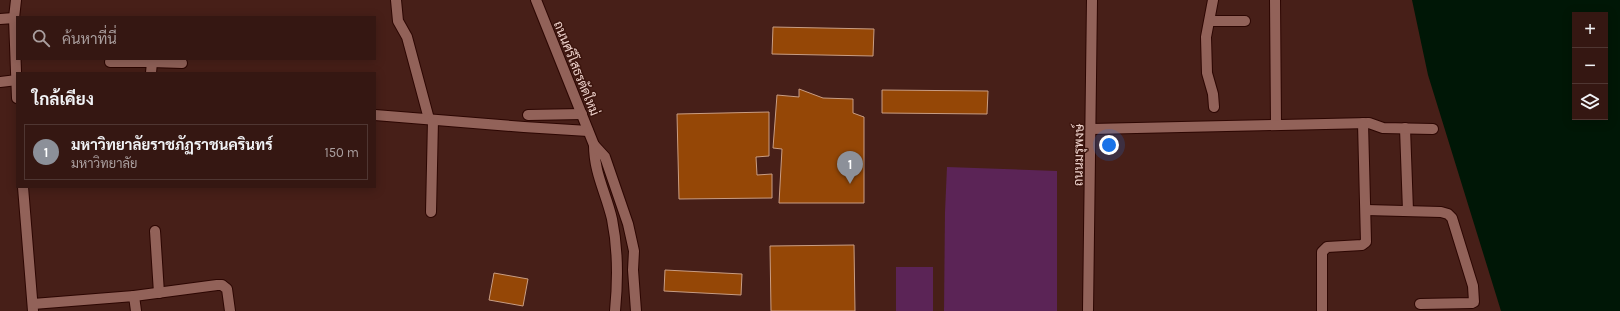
<!DOCTYPE html>
<html lang="th">
<meta charset="utf-8">
<style>
:root{--surface:#351712;--page:#3d201b;--text:#f1f3f6;--muted:#aa9f9f;--line:#4f3632;--accent:#8c9099}
body{margin:0;font-family:Karla,Sarabun,sans-serif;background:var(--page);color:var(--text)}
.controls{position:absolute;right:12px;top:12px;display:grid;overflow:hidden;border-radius:0px;box-shadow:0 2px 10px #0003}
.controls button{width:36px;height:36px;display:grid;place-items:center;padding:0;border:0;border-bottom:1px solid var(--line);background:var(--surface);color:var(--text);font:20px sans-serif}
.you{position:absolute;left:1109px;top:145px;width:14px;height:14px;margin:-10px;border:3px solid #fff;border-radius:50%;background:#1a73e8;box-shadow:0 0 0 6px #1a73e833}
.badge{display:grid;place-items:center;width:26px;height:26px;border-radius:50%;background:var(--accent);color:#fff;font-size:13px;font-weight:700}
.pin{position:absolute;translate:-50% -33px;filter:drop-shadow(0 1px 2px #0008)}
.pin::after{content:'';position:absolute;top:21px;width:14px;height:12px;background:inherit;clip-path:polygon(0 0,100% 0,50% 100%)}
.list{margin:0;padding:0;list-style:none}
h2{display:flex;justify-content:space-between;align-items:center;height:52px;margin:0;padding:0 16px;font-size:17px}
h2 small{font-size:13px;font-weight:400;color:var(--muted)}
.list li{display:grid;grid-template-columns:26px 1fr auto;gap:12px;align-items:center;box-sizing:border-box;height:56px;margin:0 8px 8px;padding:0 8px;border:1px solid var(--line);border-radius:0px}
.list b{display:block;font-size:15px;white-space:nowrap}
.list p{margin:0;font-size:13px;white-space:nowrap;color:var(--muted)}
.list em{font-size:13px;font-style:normal;color:var(--muted)}
.icon{flex:none;width:22px;height:22px;fill:none;stroke:currentColor;stroke-width:2;stroke-linecap:round;stroke-linejoin:round}
.map{position:relative;flex:none;width:1620px;height:311px;overflow:hidden}
.search{position:absolute;background:var(--surface);box-shadow:0 2px 10px #0003;left:16px;top:16px;width:360px;height:44px;display:flex;align-items:center;gap:10px;box-sizing:border-box;padding:0 14px;border-radius:0px;color:var(--muted);font-size:15px}
.panel{position:absolute;background:var(--surface);box-shadow:0 2px 10px #0003;left:16px;top:72px;width:360px;height:116px;border-radius:0px}
.map>svg:first-child{display:block}
.green{fill:#5b2456}
.water{fill:#001706;fill-rule:evenodd}
.building{fill:#954706;stroke:#c99d83}
.lines{fill:none;stroke-linecap:round;stroke-linejoin:round}
.street-casing{stroke:#2c0602;stroke-width:12}
.secondary-casing{stroke:#2c0602;stroke-width:12}
.street{stroke:#926259;stroke-width:10}
.secondary{stroke:#926259;stroke-width:10}
.labels{text-anchor:middle;stroke-width:3;stroke-linejoin:round;paint-order:stroke}
.street-label{font-size:13px;fill:#eed2cc;stroke:#3c150e}
</style>
<div class="map">
<svg width="1620" height="311" viewBox="0 0 1620 311">
<rect width="100%" height="100%" fill="#471f18"/>
<g class="green">
<polygon points="947,167 1057,171 1057,311 944,311 945,212"/>
<rect x="896" y="267" width="37" height="44"/>
</g>
<path class="water" d="M1412 0H1620V311H1501L1428 75ZM1575 15H1605V117H1575Z"/>
<g class="building">
<polygon points="773,27 874,29 873,56 772,54"/>
<polygon points="799,89 823,98 853,99 853,113 864,117 864,203 779,203 782,149 773,148 777,95 799,97"/>
<polygon points="882,90 988,91 987,114 882,113"/>
<polygon points="769,112 769,156 756,157 757,175 772,174 772,198 679,199 677,114"/>
<polygon points="854,245 855,311 771,311 770,246"/>
<polygon points="665,270 742,274 741,295 664,291"/>
<polygon points="494,273 528,279 523,306 489,300"/>
</g>
<g class="lines">
<defs>
<g id="street">
<polyline points="16,0 14,18 17,98"/>
<polyline points="396,0 398,21 407,37 429,119"/>
<polyline points="1213,0 1206,37 1207,73 1213,94 1214,107"/>
<polyline points="1275,0 1276,125"/>
<polyline points="0,19 14,18"/>
<polyline points="1210,21 1245,21"/>
<polyline points="110,62 152,62 151,73"/>
<polyline points="152,62 182,63"/>
<polyline points="0,82 17,80"/>
<polyline points="375,115 524,127 588,131"/>
<polyline points="528,115 582,114"/>
<polyline points="1405,128 1408,211"/>
<polyline points="1091,129 1369,123 1383,128 1433,129"/>
<polyline points="23,187 33,311"/>
<polyline points="1366,210 1441,212 1448,214 1452,218 1473,286 1474,302 1472,303 1420,304"/>
<polyline points="431,212 433,120"/>
<polyline points="155,231 159,293"/>
<polyline points="134,296 217,285 222,285 227,289 230,311"/>
<polyline points="33,304 134,296 136,311"/>
<polyline points="1322,311 1322,252 1327,247 1362,245 1366,242 1363,123"/>
</g>
<g id="secondary">
<path d="M536 0 594 145C594 173 606 193 612 219 618 249 618 281 615 311"/>
<polyline points="594,145 605,157 628,224 634,251 633,270 636,311"/>
<polyline points="1088,311 1092,0"/>
</g>
</defs>
<use href="#street" class="street-casing"/>
<use href="#secondary" class="secondary-casing"/>
<use href="#street" class="street"/>
<use href="#secondary" class="secondary"/>
</g>
<g class="labels">
<g class="street-label">
<text transform="translate(577 68) rotate(68)" y="5">ถนนศรีโสธรตัดใหม่</text>
<text transform="translate(1078 155) rotate(-89)" y="5">ถนนมรุพงษ์</text>
</g>
</g>
</svg>
<div class="controls">
<button>+</button>
<button>−</button>
<button><svg class="icon" aria-label="layers" viewBox="0 0 24 24"><path d="M12 4l9 5-9 5-9-5zM3 14l9 5 9-5"/></svg></button>
</div>
<div class="you"></div>
<div class="pin badge" style="left:850px;top:184px">1</div>
<div class="search"><svg class="icon" aria-label="search" viewBox="0 0 24 24"><circle cx="10" cy="10" r="6"/><path d="M15 15l6 6"/></svg>ค้นหาที่นี่</div>
<section class="panel">
<h2>ใกล้เคียง<small></small></h2>
<ul class="list">
<li><span class="badge">1</span><div><b>มหาวิทยาลัยราชภัฏราชนครินทร์</b><p>มหาวิทยาลัย</p></div><em>150 m</em></li>
</ul>
</section>
</div>
